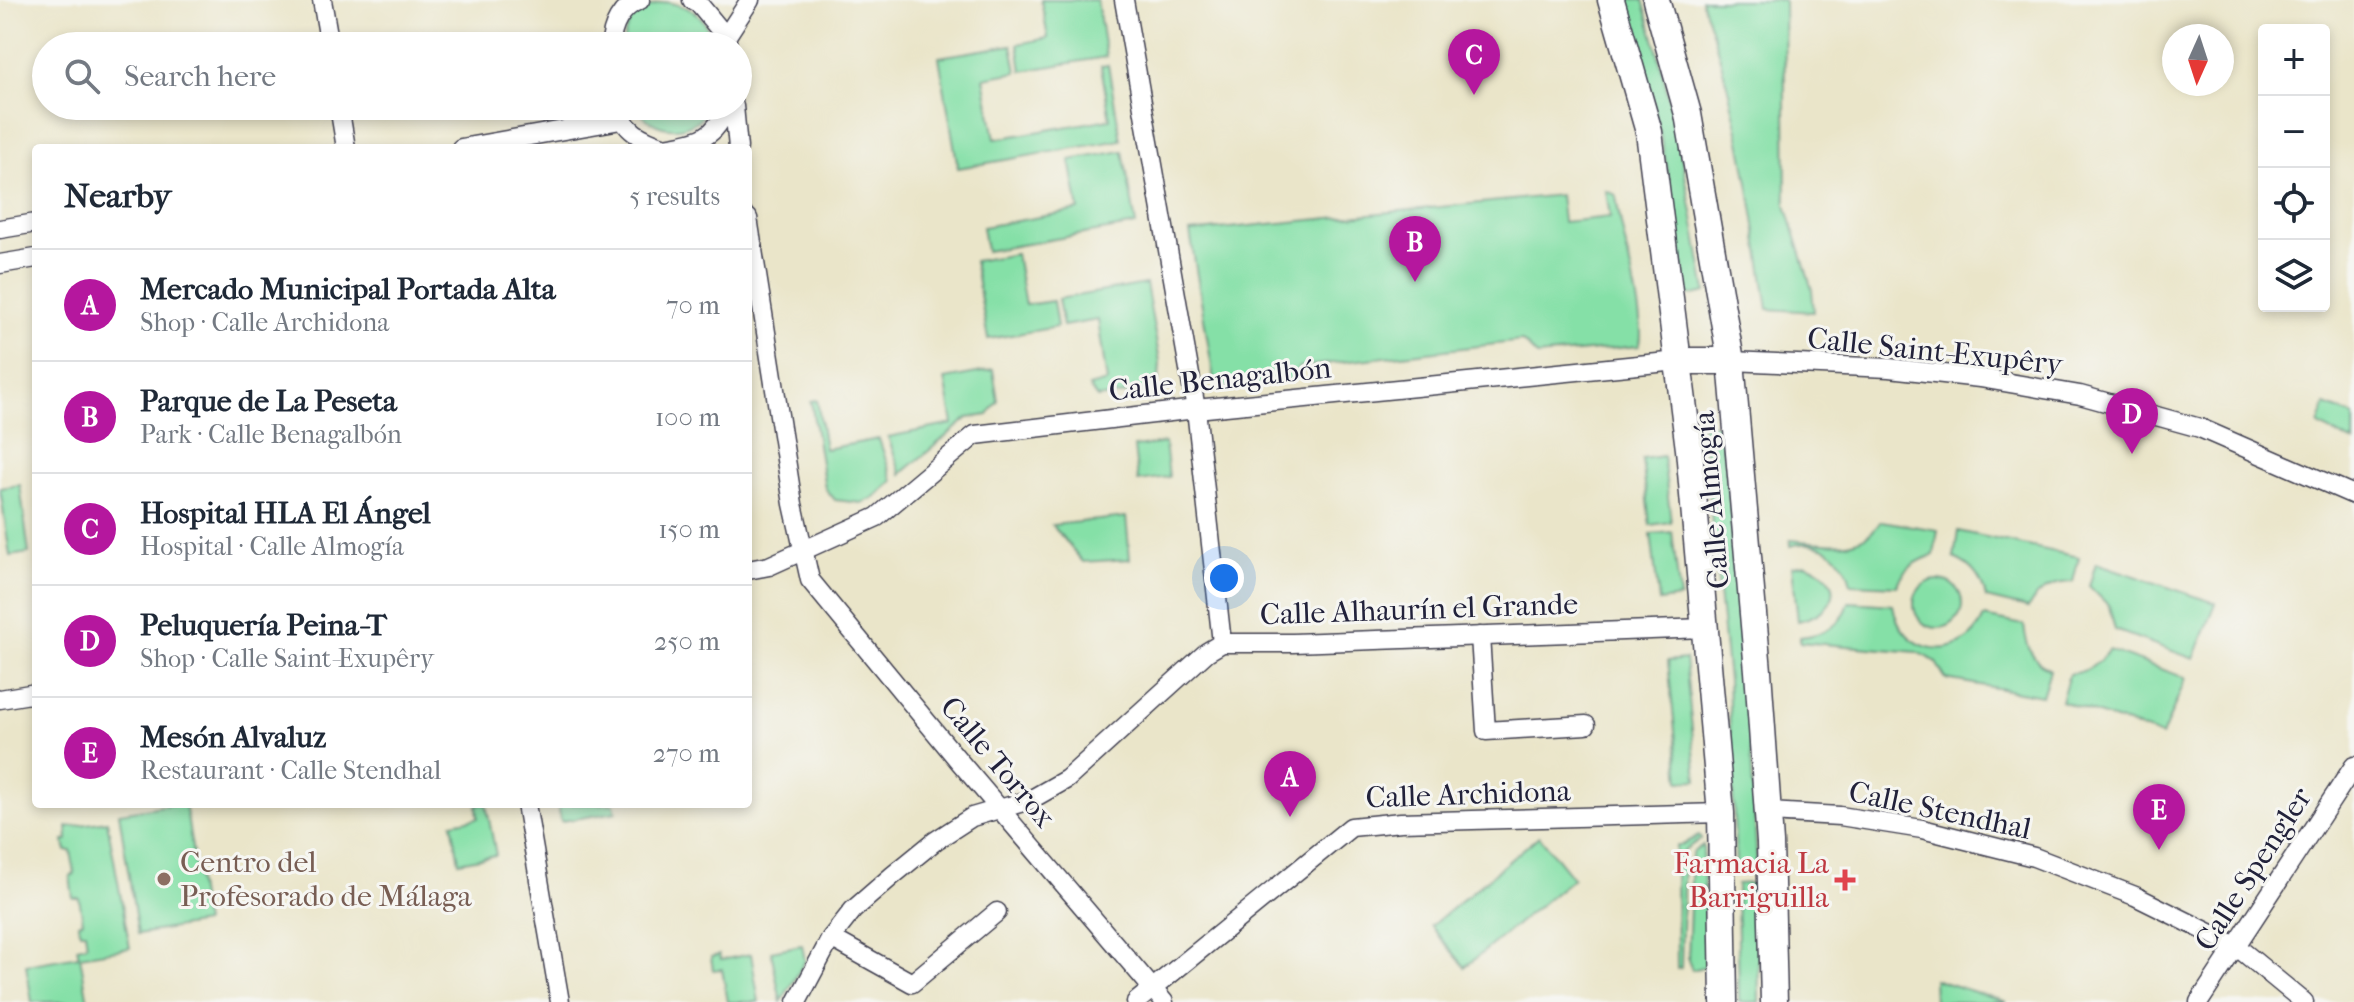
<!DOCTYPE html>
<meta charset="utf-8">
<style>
:root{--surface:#fff;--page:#f6f6f7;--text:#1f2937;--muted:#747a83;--line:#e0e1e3;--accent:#b5179e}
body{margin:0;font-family:"IM FELL French Canon",serif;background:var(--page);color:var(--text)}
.controls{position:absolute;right:24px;top:24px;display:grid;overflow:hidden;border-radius:8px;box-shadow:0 4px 12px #0003}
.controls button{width:72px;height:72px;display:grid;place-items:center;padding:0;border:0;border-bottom:2px solid var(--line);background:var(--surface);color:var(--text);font:40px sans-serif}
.compass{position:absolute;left:2162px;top:24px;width:72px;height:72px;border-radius:50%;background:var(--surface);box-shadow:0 4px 12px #0003;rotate:183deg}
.you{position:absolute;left:1224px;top:578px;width:28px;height:28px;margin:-20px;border:6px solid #fff;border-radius:50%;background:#1a73e8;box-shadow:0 0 0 12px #1a73e833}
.badge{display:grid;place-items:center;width:52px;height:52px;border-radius:50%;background:var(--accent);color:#fff;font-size:26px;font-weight:700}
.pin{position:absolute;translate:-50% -66px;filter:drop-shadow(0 2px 4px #0008)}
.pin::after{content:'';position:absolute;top:42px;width:28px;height:24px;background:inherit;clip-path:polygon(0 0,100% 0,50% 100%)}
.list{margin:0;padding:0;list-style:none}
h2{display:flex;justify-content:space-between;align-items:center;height:104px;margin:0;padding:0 32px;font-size:34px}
h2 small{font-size:26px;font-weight:400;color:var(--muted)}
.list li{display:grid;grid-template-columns:52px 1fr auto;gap:24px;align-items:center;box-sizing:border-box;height:112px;padding:0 32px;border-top:2px solid var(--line)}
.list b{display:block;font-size:30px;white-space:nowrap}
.list p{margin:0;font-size:26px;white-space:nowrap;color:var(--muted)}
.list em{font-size:26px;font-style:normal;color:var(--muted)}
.icon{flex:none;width:44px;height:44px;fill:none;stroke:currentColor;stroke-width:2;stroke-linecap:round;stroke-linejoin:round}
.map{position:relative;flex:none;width:2354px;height:1002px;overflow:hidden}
.search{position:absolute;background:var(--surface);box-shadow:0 4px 12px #0003;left:32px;top:32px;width:720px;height:88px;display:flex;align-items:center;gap:20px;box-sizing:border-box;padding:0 28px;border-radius:44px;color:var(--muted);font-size:30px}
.panel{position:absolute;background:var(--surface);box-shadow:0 4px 12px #0003;left:32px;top:144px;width:720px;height:664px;border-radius:8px}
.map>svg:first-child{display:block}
.green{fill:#85e0a7;stroke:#548171;stroke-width:2}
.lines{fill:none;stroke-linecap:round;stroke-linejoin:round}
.street-casing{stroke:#403f50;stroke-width:21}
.secondary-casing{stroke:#403f50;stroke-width:29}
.street{stroke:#fff;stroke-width:18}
.secondary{stroke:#fff;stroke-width:26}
.education-dot{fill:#8d6e63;stroke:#f6f6f2;stroke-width:3}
.health-dot{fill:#e0444e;stroke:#f6f6f2;stroke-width:3}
.labels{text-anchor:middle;stroke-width:6;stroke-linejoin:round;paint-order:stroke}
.street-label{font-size:30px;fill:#22223b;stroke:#f6f6f2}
.education-label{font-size:30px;fill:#785e54;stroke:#f6f6f2;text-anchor:start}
.health-label{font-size:30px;fill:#be3a42;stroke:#f6f6f2;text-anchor:end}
</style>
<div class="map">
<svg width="2354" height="1002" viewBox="0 0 2354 1002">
<rect width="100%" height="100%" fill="#f6f6f2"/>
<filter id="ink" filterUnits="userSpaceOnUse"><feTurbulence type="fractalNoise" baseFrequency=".0125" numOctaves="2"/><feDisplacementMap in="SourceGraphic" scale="16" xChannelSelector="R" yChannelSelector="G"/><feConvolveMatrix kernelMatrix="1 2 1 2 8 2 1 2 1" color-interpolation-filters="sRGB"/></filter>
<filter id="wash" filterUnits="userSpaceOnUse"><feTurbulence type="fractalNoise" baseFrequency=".006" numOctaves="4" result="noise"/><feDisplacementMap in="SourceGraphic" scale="32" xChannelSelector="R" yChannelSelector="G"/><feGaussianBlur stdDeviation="1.8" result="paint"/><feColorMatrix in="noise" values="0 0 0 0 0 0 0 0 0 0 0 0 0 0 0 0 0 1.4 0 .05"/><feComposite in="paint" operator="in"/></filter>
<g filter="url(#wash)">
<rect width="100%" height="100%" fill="#eae5c9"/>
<g class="green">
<polygon points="1041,0 1097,0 1106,57 1022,71 1018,44 1048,38"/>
<path d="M1625 0H1643C1672 96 1689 193 1706 292L1689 296 1687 294C1674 194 1655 96 1625 0Z"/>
<path d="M1701 0H1784L1786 205 1812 290 1814 312 1768 309C1752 204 1738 100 1701 0Z"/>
<path d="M665 2C695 7 707 16 712 46H623C624 20 641 7 665 2Z"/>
<polygon points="1012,45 1017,72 984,78 995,139 1110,119 1101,66 1108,65 1121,140 958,168 939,57"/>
<path d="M635 106H712C691 135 656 136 635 106Z"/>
<polygon points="1123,151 1136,225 986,251 982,227 1079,210 1070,160"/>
<path d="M1606 191 1616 195C1618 224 1649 328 1639 346L1537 356 1522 341 1299 367 1291 380 1230 389 1214 380 1190 232 1560 195 1563 222 1610 217Z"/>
<polygon points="1016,254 1025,305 1053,301 1057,327 988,339 974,261"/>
<polygon points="1146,284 1160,362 1159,380 1150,391 1097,398 1089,387 1107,382 1098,320 1063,326 1058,299"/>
<polygon points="993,370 998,401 988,415 968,418 901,474 888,437 953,424 945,379"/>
<polygon points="817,400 825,449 879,439 893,481 874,498 861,503 835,500 825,488 811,401"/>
<polygon points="2325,405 2354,416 2354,443 2318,425"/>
<polygon points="1722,423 1747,679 1757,865 1736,865 1728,680 1702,426"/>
<polygon points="1165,443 1169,477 1138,481 1134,447"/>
<polygon points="1663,456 1671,522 1650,525 1642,459"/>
<polygon points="20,485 29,553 10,556 0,488"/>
<polygon points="1126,517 1130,559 1083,562 1052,525"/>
<path d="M1881 521 1938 530 1934 555C1916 561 1905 568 1897 586L1851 584C1845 554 1819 538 1790 546V540C1824 542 1860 554 1881 521Z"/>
<path d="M1958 531 2079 557 2073 582C2052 582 2039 590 2028 608L1986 598C1982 579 1973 566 1954 558Z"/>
<polygon points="1672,532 1680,598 1659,601 1651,534"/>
<polygon points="2096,563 2216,603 2194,659 2115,630 2109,606 2089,586"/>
<path d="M1806 564C1849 579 1838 612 1798 621L1792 566Z"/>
<circle cx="1938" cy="604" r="24"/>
<path d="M1849 602 1893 605C1901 657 1964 664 1984 617L2024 625C2026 645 2031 660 2050 670L2042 696 1946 679 1935 661 1917 652 1800 642V637C1822 635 1844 625 1849 602Z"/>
<path d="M2109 650 2186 678 2162 736 2061 701 2069 674C2088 672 2097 665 2109 650Z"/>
<polygon points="1685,659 1697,780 1680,781 1668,661"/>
<polygon points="174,804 185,804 204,923 138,934 119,813"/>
<polygon points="486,804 496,855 459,862 452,823 478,818 477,805"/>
<polygon points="558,804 614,804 616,812 561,821"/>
<polygon points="107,821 130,948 80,956 88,1002 32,1002 26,965 79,956 77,947 87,945 85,932 80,932 78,923 83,921 79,898 73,898 70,876 75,874 71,851 66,851 64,841 68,840 67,827"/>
<polygon points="1539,836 1573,878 1465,967 1431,926"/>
<polygon points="1699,836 1701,839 1684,850 1681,968 1677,969 1676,847"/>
<polygon points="1703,845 1706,966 1692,970 1688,960 1692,853"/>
<polygon points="1757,883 1759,1002 1739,1002 1737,884"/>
<polygon points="802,945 805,961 781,1002 771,951"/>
<polygon points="751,954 759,1002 728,1002 722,969 713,970 711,957 719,955 721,960"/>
<polygon points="1933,979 2007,1002 1934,1002"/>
</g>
</g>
<g filter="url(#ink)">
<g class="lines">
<defs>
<g id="street">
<polyline points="322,0 330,46"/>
<polyline points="692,0 698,3 726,37 728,46"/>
<polyline points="1124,0 1196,409 1222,643"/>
<polyline points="726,37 750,0"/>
<path d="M611 46C611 27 621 7 640 0"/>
<polyline points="339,106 346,148"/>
<path d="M618 106C623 131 642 139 665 147"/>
<polyline points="734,106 738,148"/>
<polyline points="461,148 621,120"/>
<path d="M659 148C693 142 715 142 727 106"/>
<polyline points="748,218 793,504 810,580 959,761 1164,1002"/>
<polyline points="0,229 36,223"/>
<polyline points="0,264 36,258"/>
<polyline points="1731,361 1889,368 1980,378 2080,395 2200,428 2354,495"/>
<polyline points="748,570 769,566 877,517 975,435 1196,409 1678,361"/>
<polyline points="1480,636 1486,731 1586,725"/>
<polyline points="0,699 36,693"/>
<polyline points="526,804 560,1002"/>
<polyline points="1767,812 1840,816 1922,829 2034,857 2135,896 2236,946 2304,1002"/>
<polyline points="831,938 912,983 997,912"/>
<polyline points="797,1002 831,938 853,910 892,876 935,841 972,817 1030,800 1067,779 1207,652 1222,643 1293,643 1705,628"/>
<polyline points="1136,1002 1351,827 1401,822 1721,813"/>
<polyline points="2199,1002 2354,766"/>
</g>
<g id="secondary">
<polyline points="1611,0 1649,132 1689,449 1721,813 1724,1002"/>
<polyline points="1656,0 1688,114 1731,361 1758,671 1770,843 1774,1002"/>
<polyline points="1678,361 1731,361"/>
</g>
</defs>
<use href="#street" class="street-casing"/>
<use href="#secondary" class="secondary-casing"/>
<use href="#street" class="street"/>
<use href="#secondary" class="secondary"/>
</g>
</g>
<circle class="education-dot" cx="164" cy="879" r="8"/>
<path class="health-dot" d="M1841 868h8v8h8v8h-8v8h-8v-8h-8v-8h8z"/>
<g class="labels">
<g class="street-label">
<text transform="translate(1935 351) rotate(6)" y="10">Calle Saint-Exupêry</text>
<text transform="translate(1220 379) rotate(-6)" y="10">Calle Benagalbón</text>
<text transform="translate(1711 500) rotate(-95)" y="10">Calle Almogía</text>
<text transform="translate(1419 609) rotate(-2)" y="10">Calle Alhaurín el Grande</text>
<text transform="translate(998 762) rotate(50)" y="10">Calle Torrox</text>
<text transform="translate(1468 794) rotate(-2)" y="10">Calle Archidona</text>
<text transform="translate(1940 810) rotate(12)" y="10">Calle Stendhal</text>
<text transform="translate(2253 869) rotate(-57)" y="10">Calle Spengler</text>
</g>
<g class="education-label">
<text x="180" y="872">Centro del<tspan x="180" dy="34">Profesorado de Málaga</tspan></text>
</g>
<g class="health-label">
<text x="1829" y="873">Farmacia La<tspan x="1829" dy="34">Barriguilla</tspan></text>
</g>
</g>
</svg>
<div class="controls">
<button>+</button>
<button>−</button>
<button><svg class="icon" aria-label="locate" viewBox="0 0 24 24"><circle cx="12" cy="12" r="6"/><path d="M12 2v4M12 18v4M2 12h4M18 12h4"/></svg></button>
<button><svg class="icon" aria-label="layers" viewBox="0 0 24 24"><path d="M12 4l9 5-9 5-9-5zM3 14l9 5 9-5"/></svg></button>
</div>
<svg class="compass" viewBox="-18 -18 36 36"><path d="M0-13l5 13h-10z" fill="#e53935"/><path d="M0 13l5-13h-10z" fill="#747a83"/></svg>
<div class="you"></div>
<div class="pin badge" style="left:1290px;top:817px">A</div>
<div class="pin badge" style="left:1415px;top:282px">B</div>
<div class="pin badge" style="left:1474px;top:95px">C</div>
<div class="pin badge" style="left:2132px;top:454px">D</div>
<div class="pin badge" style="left:2159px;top:850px">E</div>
<div class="search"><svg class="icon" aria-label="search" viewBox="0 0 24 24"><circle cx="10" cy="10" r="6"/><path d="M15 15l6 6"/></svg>Search here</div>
<section class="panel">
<h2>Nearby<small>5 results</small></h2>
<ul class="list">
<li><span class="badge">A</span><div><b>Mercado Municipal Portada Alta</b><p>Shop · Calle Archidona</p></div><em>70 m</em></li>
<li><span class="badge">B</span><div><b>Parque de La Peseta</b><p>Park · Calle Benagalbón</p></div><em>100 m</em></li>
<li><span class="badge">C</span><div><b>Hospital HLA El Ángel</b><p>Hospital · Calle Almogía</p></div><em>150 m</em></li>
<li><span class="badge">D</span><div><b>Peluquería Peina-T</b><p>Shop · Calle Saint-Exupêry</p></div><em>250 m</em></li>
<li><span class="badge">E</span><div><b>Mesón Alvaluz</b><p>Restaurant · Calle Stendhal</p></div><em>270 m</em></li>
</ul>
</section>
</div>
